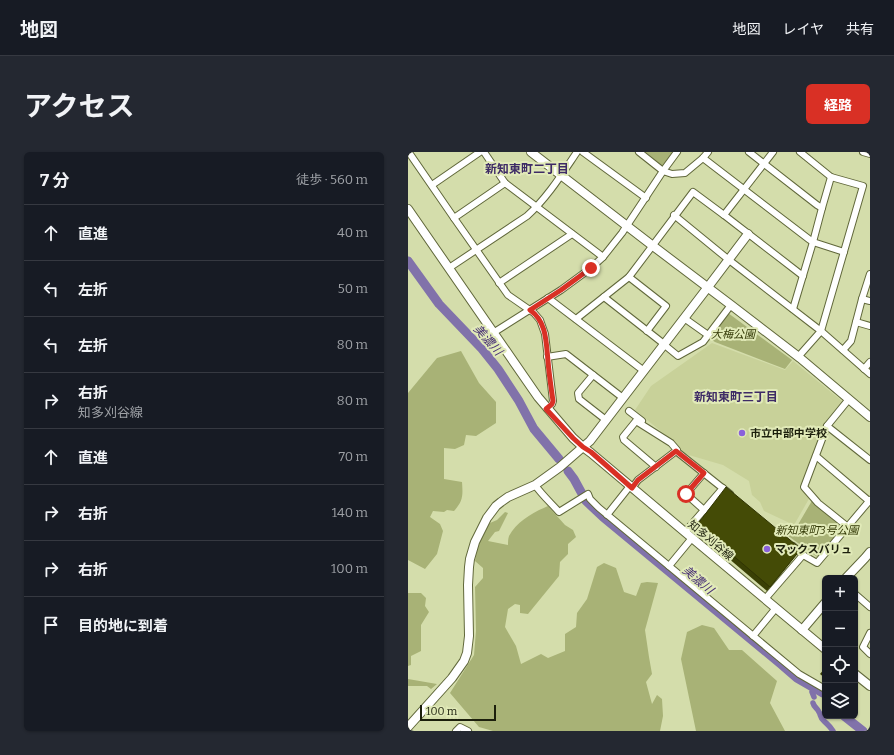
<!DOCTYPE html>
<html lang="ja">
<meta charset="utf-8">
<style>
:root{--surface:#171b24;--page:#242831;--text:#f1f3f6;--muted:#9ea1a6;--line:#363941;--accent:#d93025}
body{margin:0;font-family:Bitter,"Noto Sans JP",serif;background:var(--page);color:var(--text)}
.controls{position:absolute;right:12px;bottom:12px;display:grid;overflow:hidden;border-radius:6px;box-shadow:0 1px 3px #0004}
.controls button{width:36px;height:36px;display:grid;place-items:center;padding:0;border:0;border-bottom:1px solid var(--line);background:var(--surface);color:var(--text);font:20px sans-serif}
.scale{position:absolute;left:12px;bottom:10px;width:76px;box-sizing:border-box;padding-left:4px;border:2px solid #1c1f0c;border-top:0;font-size:11px;line-height:14px;white-space:nowrap;color:#1c1f0c;-webkit-text-stroke:3px #e1eab8;paint-order:stroke}
.stop{position:absolute;width:12px;height:12px;margin:-9px;border:3px solid #d93025;border-radius:50%;background:#fff}
.stop.end{background:#d93025;border-color:#fff;box-shadow:0 1px 4px #0008}
.list{margin:0;padding:0;list-style:none}
h2{display:flex;justify-content:space-between;align-items:center;height:52px;margin:0;padding:0 16px;font-size:17px}
h2 small{font-size:13px;font-weight:400;color:var(--muted)}
.list li{display:grid;grid-template-columns:26px 1fr auto;gap:12px;align-items:center;box-sizing:border-box;height:56px;padding:0 16px;border-top:1px solid var(--line)}
.list b{display:block;font-size:15px;white-space:nowrap}
.list p{margin:0;font-size:13px;white-space:nowrap;color:var(--muted)}
.list em{font-size:13px;font-style:normal;color:var(--muted)}
.icon{flex:none;width:22px;height:22px;fill:none;stroke:currentColor;stroke-width:2;stroke-linecap:round;stroke-linejoin:round}
.map{position:relative;flex:none;width:462px;height:579px;overflow:hidden;border-radius:6px}
header{display:flex;align-items:center;gap:24px;box-sizing:border-box;height:56px;padding:0 20px;background:var(--surface);border-bottom:1px solid var(--line)}
header strong{font-size:19px}
nav{display:flex;gap:22px;margin-inline-start:auto;font-size:14px}
.intro{display:flex;align-items:center;justify-content:space-between;box-sizing:border-box;height:96px;padding:0 24px}
h1{margin:0;font-size:28px}
.button{padding:10px 18px;border-radius:6px;background:var(--accent);color:#fff;font-size:14px;font-weight:700}
main{display:flex;gap:24px;padding:0 24px}
aside{flex:1;background:var(--surface);border-radius:6px;box-shadow:0 1px 3px #0004}
.map>svg:first-child{display:block}
.built{fill:#c8d199}
.green{fill:#a8b276}
.lines{fill:none;stroke-linecap:round;stroke-linejoin:round}
.canal{stroke:#8172aa;stroke-width:5.5}
.river{stroke:#8172aa;stroke-width:9}
.street-casing{stroke:#61683b;stroke-width:8}
.secondary-casing{stroke:#61683b;stroke-width:10}
.street{stroke:#fff;stroke-width:6}
.secondary{stroke:#fff;stroke-width:8}
.wall{fill:#3a4005}
.building{fill:#444b06;stroke:#303404}
.route{stroke:#d93025;stroke-width:5}
.poi-dot{fill:#8a61db;stroke:#e1eab8;stroke-width:1.5}
.labels{text-anchor:middle;stroke-width:4;stroke-linejoin:round;paint-order:stroke}
.park-label{font-size:11px;font-style:italic;fill:#343a07;stroke:#e1eab8}
.poi-label{font-size:11px;font-weight:bold;fill:#1c1f0c;stroke:#e1eab8;text-anchor:start}
.street-label{font-size:11px;fill:#1c1f0c;stroke:#e1eab8}
.neighbourhood-label{font-size:12px;font-weight:bold;fill:#3e2b66;stroke:#e1eab8}
.water-label{font-size:12px;font-style:italic;fill:#462e75;stroke:#e1eab8}
</style>
<header>
<strong>地図</strong>
<nav><a>地図</a><a>レイヤ</a><a>共有</a></nav>
</header>
<div class="intro"><h1>アクセス</h1><a class="button">経路</a></div>
<main>
<aside>
<h2>7 分<small>徒歩 · 560 m</small></h2>
<ul class="list">
<li><svg class="icon" aria-label="ahead" viewBox="0 0 24 24"><path d="M12 20V5M6 11l6-6 6 6"/></svg><div><b>直進</b></div><em>40 m</em></li>
<li><svg class="icon" aria-label="left" viewBox="0 0 24 24"><path d="M17 20v-9H6M10 6l-5 5 5 5"/></svg><div><b>左折</b></div><em>50 m</em></li>
<li><svg class="icon" aria-label="left" viewBox="0 0 24 24"><path d="M17 20v-9H6M10 6l-5 5 5 5"/></svg><div><b>左折</b></div><em>80 m</em></li>
<li><svg class="icon" aria-label="right" viewBox="0 0 24 24"><path d="M7 20v-9h11M14 6l5 5-5 5"/></svg><div><b>右折</b><p>知多刈谷線</p></div><em>80 m</em></li>
<li><svg class="icon" aria-label="ahead" viewBox="0 0 24 24"><path d="M12 20V5M6 11l6-6 6 6"/></svg><div><b>直進</b></div><em>70 m</em></li>
<li><svg class="icon" aria-label="right" viewBox="0 0 24 24"><path d="M7 20v-9h11M14 6l5 5-5 5"/></svg><div><b>右折</b></div><em>140 m</em></li>
<li><svg class="icon" aria-label="right" viewBox="0 0 24 24"><path d="M7 20v-9h11M14 6l5 5-5 5"/></svg><div><b>右折</b></div><em>100 m</em></li>
<li><svg class="icon" aria-label="arrive" viewBox="0 0 24 24"><path d="M6 21V4h12l-3 4 3 4H6"/></svg><div><b>目的地に到着</b></div></li>
</ul>
</aside>
<div class="map">
<svg width="462" height="579" viewBox="0 0 462 579">
<rect width="100%" height="100%" fill="#d4ddab"/>
<polygon class="built" points="304,191 377,218 385,209 434,249 434,252 417,273 392,335 402,345 386,373 356,359 352,350 344,343 341,329 315,313 274,301 266,290 227,258 243,234"/>
<g class="green">
<polygon points="236,0 265,0 254,14"/>
<polygon points="320,161 384,208 377,217 307,190 301,186"/>
<path d="M53 199 71 231 88 250V271L68 284 58 283 56 293 47 297 36 296V327L54 330C55 344 55 349 46 359L39 358 36 360 25 359 22 365 32 372 35 379 29 402 17 417 0 408V241L29 206Z"/>
<polygon points="405,347 438,373 409,405 379,383 384,375 388,376"/>
<path d="M140 354 157 373 165 378 168 385 160 392V402L152 410 151 424 120 462 112 461V453L107 452 100 457 97 475 108 494 113 512 133 502 140 506 157 499V482L168 475 169 461 179 447 189 415 196 411 208 416 216 440 228 444 233 431 239 430 250 431 237 478 241 505 244 522 238 530 244 552 249 543 254 547 255 564 252 579H85L71 575 42 541 66 503 68 479 67 435 75 426V416L67 409 70 393 76 379 82 371 89 368 97 360 100 361 91 379 87 380 80 389 100 393C100 390 100 387 101 384 109 369 126 360 140 354Z"/>
<polygon points="0,441 13,441 18,446 17,454 21,460 13,473 13,499 3,504 3,513 0,514"/>
<polygon points="294,473 306,476 321,498 334,498 369,529 362,551 377,579 288,579 273,507 279,480"/>
<polygon points="0,527 29,532 23,537 19,534 0,534"/>
</g>
<g class="lines">
<g class="canal">
<polyline points="404,540 406,545"/>
<path d="M405 551C406 555 409 556 411 560 413 563 412 566 416 569 420 573 421 573 425 579"/>
</g>
<g class="river">
<polyline points="0,109 31,152 74,197 90,217 111,249 126,277 151,307"/>
<polyline points="160,319 166,327 178,349 195,365 374,513 389,526 415,541 417,542"/>
<polyline points="436,564 455,579"/>
</g>
<defs>
<g id="street">
<polyline points="76,0 97,31 195,105"/>
<polyline points="175,0 238,46"/>
<polyline points="231,0 255,19 264,22 277,21 295,6 300,0"/>
<polyline points="341,0 409,53 414,56"/>
<polyline points="365,0 316,63 395,124"/>
<polyline points="455,0 462,2"/>
<polyline points="2,2 46,66 100,143 126,161 132,168 137,182 145,249 144,252 139,257"/>
<polyline points="295,6 402,88 405,90 436,100"/>
<polyline points="24,33 72,0"/>
<polyline points="266,63 321,108 413,179 462,222"/>
<polyline points="46,66 97,31"/>
<path d="M41 116 119 64C139 46 154 22 169 0"/>
<polyline points="462,122 454,147 462,149"/>
<polyline points="221,125 258,154 239,179"/>
<polyline points="91,131 164,82"/>
<polyline points="196,145 256,192 259,195 270,204 295,190 323,153"/>
<polyline points="140,146 236,219"/>
<polyline points="385,157 405,90 414,56 423,25"/>
<polyline points="276,166 300,183"/>
<polyline points="168,167 221,125 285,40 316,63"/>
<polyline points="448,170 462,174"/>
<polyline points="85,181 153,138 183,116 195,105 214,81 255,19 269,0"/>
<polyline points="435,198 443,189 454,147"/>
<polyline points="139,205 158,202 215,246"/>
<polyline points="390,205 413,179 455,34 423,25 392,0"/>
<polyline points="456,217 462,210"/>
<polyline points="185,223 170,241 171,247 198,268"/>
<polyline points="221,259 234,269"/>
<polyline points="419,274 462,308"/>
<polyline points="408,304 461,349"/>
<polyline points="248,315 216,288 215,285 228,269 263,291 269,298 268,299 322,342"/>
<polyline points="296,321 278,342 296,358"/>
<path d="M127 333C134 343 143 351 151 360L180 342 182 347 191 356 391 522 417 537"/>
<polyline points="224,336 230,328 268,299"/>
<polyline points="199,363 222,334"/>
<polyline points="440,375 410,351 396,335 419,274 441,247"/>
<polyline points="277,380 315,336"/>
<polyline points="385,394 395,403 409,411 462,348"/>
<polyline points="261,414 284,386"/>
<polyline points="447,442 462,455"/>
<polyline points="357,447 395,403"/>
<polyline points="462,481 455,495 462,502"/>
<polyline points="345,484 368,456"/>
<polyline points="48,579 52,575 60,579"/>
</g>
<g id="secondary">
<polyline points="123,0 245,94 323,153 392,206 462,265"/>
<polyline points="0,57 130,245 165,286 175,295 152,315 127,333 100,345 93,350 88,354 79,366 67,390 62,407 61,415 60,433 61,484 59,501 56,509 44,526 0,575"/>
<polyline points="340,82 300,135 182,289 175,295 183,301 284,386 417,497"/>
<polyline points="438,426 457,406 462,400"/>
<polyline points="394,478 417,451"/>
<polyline points="447,522 462,534"/>
</g>
</defs>
<use href="#street" class="street-casing"/>
<use href="#secondary" class="secondary-casing"/>
<use href="#street" class="street"/>
<use href="#secondary" class="secondary"/>
</g>
<g class="wall">
<polygon points="289,373 393,397 359,439 286,377"/>
<polygon points="417,516 417,526 412,522"/>
</g>
<g class="building">
<polygon points="318,335 393,397 362,435 289,373"/>
<polygon points="417,516 417,521 415,519"/>
</g>
<g class="lines">
<path class="route" d="M183 116 153 138 122 158C139 170 138 190 140 209 141 222 143 235 145 249L144 252 138 257 165 286 175 295 183 300 224 336 230 328 268 299 296 321 278 342"/>
</g>
<g class="poi-dot">
<circle cx="334" cy="281" r="4"/>
<circle cx="359" cy="397" r="4"/>
</g>
<g class="labels">
<g class="park-label">
<text x="325" y="186">大梅公園</text>
<text x="409" y="382">新知東町3号公園</text>
</g>
<g class="poi-label">
<text x="342" y="285">市立中部中学校</text>
<text x="367" y="401">マックスバリュ</text>
</g>
<g class="street-label">
<text transform="translate(303 388) rotate(40)" y="4">知多刈谷線</text>
</g>
<g class="neighbourhood-label">
<text x="119" y="21">新知東町二丁目</text>
<text x="328" y="249">新知東町三丁目</text>
</g>
<g class="water-label">
<text transform="translate(80 188) rotate(48)" y="4">美濃川</text>
<text transform="translate(290 428) rotate(40)" y="4">美濃川</text>
</g>
</g>
</svg>
<div class="controls">
<button>+</button>
<button>−</button>
<button><svg class="icon" aria-label="locate" viewBox="0 0 24 24"><circle cx="12" cy="12" r="6"/><path d="M12 2v4M12 18v4M2 12h4M18 12h4"/></svg></button>
<button><svg class="icon" aria-label="layers" viewBox="0 0 24 24"><path d="M12 4l9 5-9 5-9-5zM3 14l9 5 9-5"/></svg></button>
</div>
<div class="scale">100 m</div>
<div class="stop" style="left:278px;top:342px"></div>
<div class="stop end" style="left:183px;top:116px"></div>
</div>
</main>
